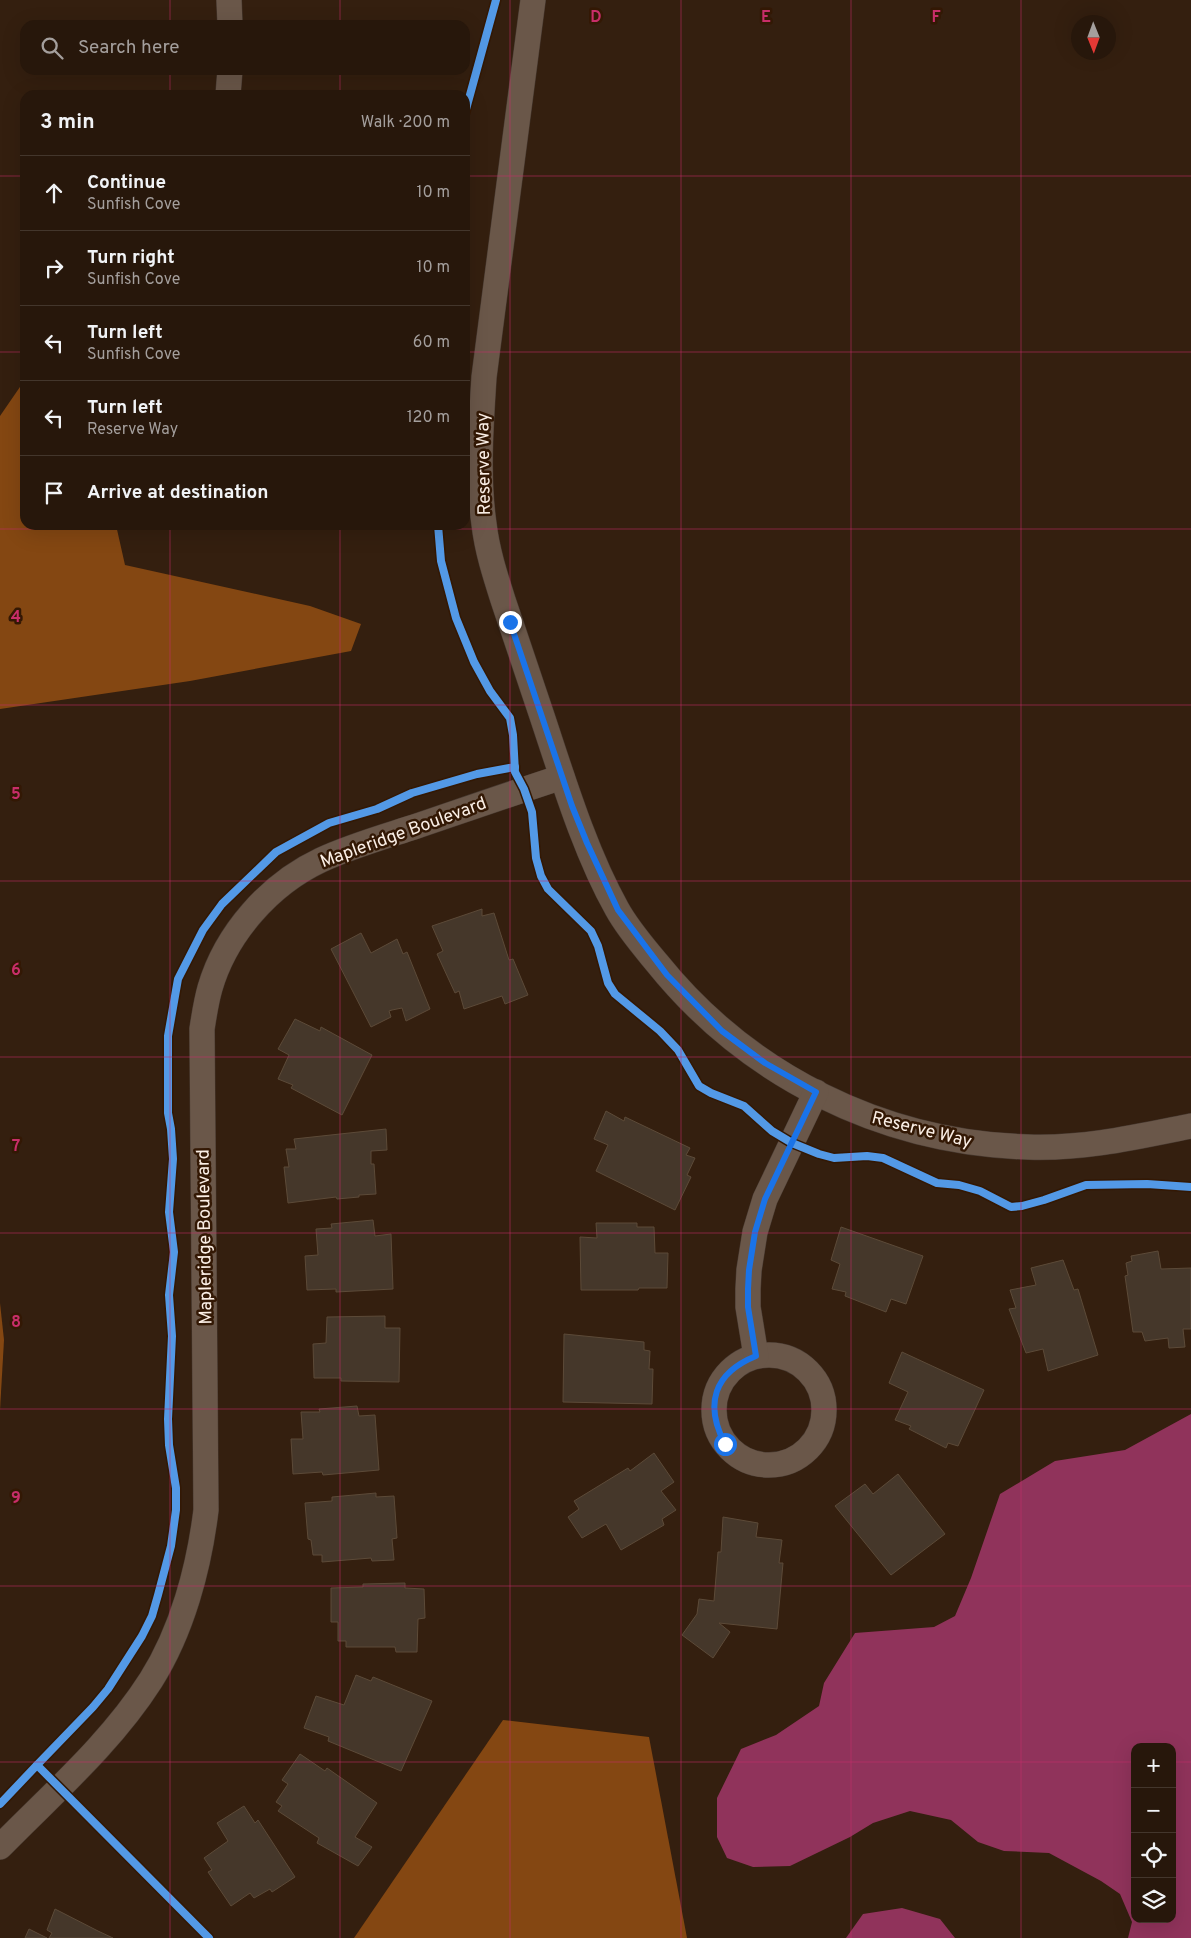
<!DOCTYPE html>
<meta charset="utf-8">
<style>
:root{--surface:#27170b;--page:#332419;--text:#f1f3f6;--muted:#a49f9d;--line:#43362c}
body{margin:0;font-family:Overpass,sans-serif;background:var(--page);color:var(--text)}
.controls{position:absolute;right:15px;bottom:15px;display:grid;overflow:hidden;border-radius:10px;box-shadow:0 5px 20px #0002}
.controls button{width:45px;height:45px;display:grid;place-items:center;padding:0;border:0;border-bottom:1px solid var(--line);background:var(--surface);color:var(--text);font:25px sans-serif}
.compass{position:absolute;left:1071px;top:15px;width:45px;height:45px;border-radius:50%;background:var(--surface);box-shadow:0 5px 20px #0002;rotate:179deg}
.stop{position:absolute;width:15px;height:15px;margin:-11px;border:4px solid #1a73e8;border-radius:50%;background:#fff}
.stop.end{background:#1a73e8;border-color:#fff;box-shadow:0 1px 5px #0008}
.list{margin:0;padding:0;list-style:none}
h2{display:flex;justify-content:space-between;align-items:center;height:65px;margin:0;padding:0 20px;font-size:21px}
h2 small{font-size:16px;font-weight:400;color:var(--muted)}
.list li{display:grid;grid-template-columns:32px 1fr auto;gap:15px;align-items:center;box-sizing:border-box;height:75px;padding:0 20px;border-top:1px solid var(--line)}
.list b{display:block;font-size:19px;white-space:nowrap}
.list p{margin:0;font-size:16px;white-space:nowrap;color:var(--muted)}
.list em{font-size:16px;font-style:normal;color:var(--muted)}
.icon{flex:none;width:28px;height:28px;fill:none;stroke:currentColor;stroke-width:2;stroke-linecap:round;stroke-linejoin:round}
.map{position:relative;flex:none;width:1191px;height:1938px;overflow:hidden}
.search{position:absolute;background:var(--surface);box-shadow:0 5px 20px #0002;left:20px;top:20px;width:450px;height:55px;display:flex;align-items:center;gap:12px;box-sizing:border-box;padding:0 18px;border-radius:15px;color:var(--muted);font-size:19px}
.panel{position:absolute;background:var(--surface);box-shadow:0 5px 20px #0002;left:20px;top:90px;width:450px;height:440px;border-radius:15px}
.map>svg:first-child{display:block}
.forest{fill:#844712}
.water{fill:#90335b;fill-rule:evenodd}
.building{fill:#45372a;stroke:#5c4a38}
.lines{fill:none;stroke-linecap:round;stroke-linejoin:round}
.minor-casing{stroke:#473930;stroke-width:26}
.minor{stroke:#6a5749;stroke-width:25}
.cycleway-casing{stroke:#331804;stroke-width:11}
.cycleway{stroke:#5399e6;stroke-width:8}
.route{stroke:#1a73e8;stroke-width:6}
.grid{fill:none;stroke:#c82e69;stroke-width:1;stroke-opacity:0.55}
.labels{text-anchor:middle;stroke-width:5;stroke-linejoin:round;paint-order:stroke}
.street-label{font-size:18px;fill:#fbefe6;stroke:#331804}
.grid-label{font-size:16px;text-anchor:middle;font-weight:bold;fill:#c82e69;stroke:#331804;stroke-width:5;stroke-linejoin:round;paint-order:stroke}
</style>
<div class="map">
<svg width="1191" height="1938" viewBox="0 0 1191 1938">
<rect width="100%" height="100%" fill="#341f0f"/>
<g class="forest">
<polygon points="22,384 25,387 25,525 116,525 125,565 310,606 361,624 351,651 190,681 0,709 0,416"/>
<polygon points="0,1303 4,1340 0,1410"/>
<polygon points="503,1720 649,1737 687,1938 354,1938"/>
</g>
<g class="water">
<path d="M1191 1414V1938H1128L1132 1922 1120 1894 1101 1881 1049 1853 1004 1851 978 1842 951 1820 910 1811 873 1823 850 1837 790 1866 753 1867 727 1858 717 1837V1798L741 1749 776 1735 819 1706 824 1683 855 1633 934 1627 955 1616 971 1578 1000 1494 1055 1461 1125 1450ZM1135 1747H1172V1919H1135Z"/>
<polygon points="902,1908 940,1919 955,1938 846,1938 863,1914"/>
</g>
<g class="building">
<polygon points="482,909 482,916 494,913 509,960 513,959 528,995 505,1004 502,996 464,1009 459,991 455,993 437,954 443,951 432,926"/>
<polygon points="361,933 371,953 397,939 403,954 407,952 430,1009 406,1021 402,1008 392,1010 389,1011 391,1017 371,1027 331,949"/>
<polygon points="295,1019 320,1031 321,1027 372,1055 342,1115 291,1088 293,1085 278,1079 289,1055 278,1049"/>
<polygon points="606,1111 624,1121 625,1117 690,1148 686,1155 695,1158 687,1175 691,1177 675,1210 596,1171 608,1145 594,1139"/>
<polygon points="386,1129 387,1150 371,1151 371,1164 374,1164 376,1194 359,1195 359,1197 337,1199 336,1197 288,1203 284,1167 289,1167 286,1149 296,1149 294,1139"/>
<polygon points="373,1220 375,1236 391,1234 393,1289 336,1292 336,1289 307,1290 305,1256 318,1255 316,1229 332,1228 331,1224"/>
<polygon points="596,1223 637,1223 637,1227 654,1227 655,1253 668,1253 667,1288 639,1288 638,1290 581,1290 580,1237 597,1238"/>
<polygon points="841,1227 923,1256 906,1304 891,1299 886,1312 845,1296 846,1292 832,1289 840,1264 831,1260"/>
<polygon points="1158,1251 1161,1269 1191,1268 1191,1329 1183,1329 1185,1347 1169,1348 1168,1338 1145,1341 1142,1332 1133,1332 1125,1276 1128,1275 1126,1263 1132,1261 1131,1256"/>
<polygon points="1063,1260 1074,1290 1078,1289 1098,1355 1048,1371 1043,1349 1026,1353 1009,1309 1016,1308 1010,1290 1036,1285 1031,1268"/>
<polygon points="385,1316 385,1328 400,1328 399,1382 341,1381 341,1378 314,1378 313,1344 326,1343 327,1317"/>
<polygon points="564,1334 644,1342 644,1350 650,1351 649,1369 653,1369 652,1404 563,1402"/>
<polygon points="902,1352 984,1390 958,1446 948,1443 946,1448 909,1429 911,1426 895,1420 908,1392 889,1383"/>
<polygon points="357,1406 359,1416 375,1415 379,1470 323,1475 322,1472 293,1474 291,1439 303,1439 301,1412 320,1412 319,1409"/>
<polygon points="654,1453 674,1482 661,1491 676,1510 662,1519 664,1525 621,1550 606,1524 582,1538 568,1517 579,1509 574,1501 628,1468 630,1471"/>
<polygon points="898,1474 945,1534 891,1575 835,1506 865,1484 873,1494"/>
<polygon points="376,1493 376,1497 394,1496 397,1538 392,1539 394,1560 372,1561 371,1558 322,1562 322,1555 313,1555 311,1540 308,1539 305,1503 332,1501 332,1497"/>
<polygon points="723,1517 758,1523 756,1537 782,1540 779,1563 783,1563 777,1629 719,1623 730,1632 713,1658 682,1635 697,1614 699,1599 714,1601 718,1552 721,1552"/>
<polygon points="405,1583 405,1588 424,1589 425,1618 418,1619 417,1652 396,1652 395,1647 346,1647 346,1641 338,1641 338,1622 331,1622 331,1588 363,1587 363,1584"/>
<polygon points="356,1675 371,1681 373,1677 432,1701 401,1771 328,1741 329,1737 304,1728 316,1696 344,1705"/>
<polygon points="300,1754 325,1771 327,1768 377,1803 355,1837 372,1847 358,1866 317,1843 319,1838 278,1811 282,1806 276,1802 288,1784 282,1780"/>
<polygon points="244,1806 255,1823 258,1820 295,1877 272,1892 270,1889 254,1898 250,1893 231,1906 208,1872 212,1870 204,1858 228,1841 217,1823"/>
<polygon points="55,1909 98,1931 113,1938 49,1938 52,1933 47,1930"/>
<polygon points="29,1929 47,1938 25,1938"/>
</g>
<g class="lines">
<defs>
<g id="minor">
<polyline points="229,0 230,25"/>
<path d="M533 0 484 377C481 426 477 475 484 524 487 550 495 575 503 600 516 639 529 678 542 716 563 779 585 852 617 909 628 929 643 946 657 963 748 1076 883 1143 1028 1147 1085 1149 1136 1137 1191 1126"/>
<polyline points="228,95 230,70"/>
<circle cx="769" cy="1410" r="55"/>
<polyline points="756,1356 748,1307 748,1289 749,1270 755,1232 765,1199 816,1092"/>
<path d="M0 1847C52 1794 111 1743 151 1680 182 1631 199 1568 206 1510L202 1029C204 1016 206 1002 210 988 226 933 270 884 321 860 351 846 383 837 414 827 464 810 513 793 562 777"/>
</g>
</defs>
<use href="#minor" class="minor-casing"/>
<use href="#minor" class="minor"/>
<defs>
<g id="cycleway">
<polyline points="465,113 496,0"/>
<polyline points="438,525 441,561 456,618 474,662 490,691 510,718 513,735 515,772 524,789 532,812 536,858 541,876 548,889 591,931 598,946 608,983 615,994 660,1031 678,1050 699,1086 711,1093 744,1106 772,1131 792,1143 819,1154 834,1158 867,1156 883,1158 937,1183 959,1185 980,1191 1011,1207 1022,1206 1044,1200 1086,1185 1147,1184 1191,1187"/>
<polyline points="37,1765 93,1707 108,1689 142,1636 152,1616 158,1595 171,1546 176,1510 176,1488 169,1445 168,1419 172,1336 169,1295 174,1252 169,1212 173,1159 171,1129 168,1113 168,1036 178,979 203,930 222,904 276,852 329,823 377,809 412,793 477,774 515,767"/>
<polyline points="0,1804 37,1765 209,1938"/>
</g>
</defs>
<use href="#cycleway" class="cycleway-casing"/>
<use href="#cycleway" class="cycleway"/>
</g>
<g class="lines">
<path class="route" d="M510 622 572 806 587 843 618 910 667 975 722 1031 765 1063 816 1092 765 1199 755 1232 749 1270 748 1289V1307L756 1356C714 1373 704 1404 725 1444"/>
</g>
<path class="grid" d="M170 0V25M340 0V25M510 0V1938M681 0V1938M851 0V1938M1021 0V1938M170 70V95M340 70V95M0 176H25M465 176H1191M0 352H25M465 352H1191M170 525V1938M340 525V1938M0 529H1191M0 705H1191M0 881H1191M0 1057H1191M0 1233H1191M0 1409H1191M0 1586H1191M0 1762H1135M1172 1762H1191"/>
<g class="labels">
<g class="street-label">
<text transform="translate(483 464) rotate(-91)" y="6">Reserve Way</text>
<text transform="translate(403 832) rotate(-20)" y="6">Mapleridge Boulevard</text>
<text transform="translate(922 1129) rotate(14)" y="6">Reserve Way</text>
<text transform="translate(204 1237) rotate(-91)" y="6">Mapleridge Boulevard</text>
</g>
</g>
<g class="grid-label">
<text x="596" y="22">D</text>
<text x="766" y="22">E</text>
<text x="936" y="22">F</text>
<text x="16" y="622">4</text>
<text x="16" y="799">5</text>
<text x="16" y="975">6</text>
<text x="16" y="1151">7</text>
<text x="16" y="1327">8</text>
<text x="16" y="1503">9</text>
</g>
</svg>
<div class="controls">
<button>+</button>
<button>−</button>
<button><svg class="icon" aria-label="locate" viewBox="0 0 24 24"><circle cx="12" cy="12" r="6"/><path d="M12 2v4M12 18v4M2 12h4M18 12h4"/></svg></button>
<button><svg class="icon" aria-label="layers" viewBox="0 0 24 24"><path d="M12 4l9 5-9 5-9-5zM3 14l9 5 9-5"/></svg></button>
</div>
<svg class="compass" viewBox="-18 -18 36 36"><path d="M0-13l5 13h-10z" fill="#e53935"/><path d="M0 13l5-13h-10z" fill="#a49f9d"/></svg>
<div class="stop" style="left:725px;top:1444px"></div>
<div class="stop end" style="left:510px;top:622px"></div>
<div class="search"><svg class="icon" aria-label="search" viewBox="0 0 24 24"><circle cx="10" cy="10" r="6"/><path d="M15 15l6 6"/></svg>Search here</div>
<section class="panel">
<h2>3 min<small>Walk · 200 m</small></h2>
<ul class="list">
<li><svg class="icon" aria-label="ahead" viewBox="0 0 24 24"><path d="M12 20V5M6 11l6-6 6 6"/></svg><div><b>Continue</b><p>Sunfish Cove</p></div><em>10 m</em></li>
<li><svg class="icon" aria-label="right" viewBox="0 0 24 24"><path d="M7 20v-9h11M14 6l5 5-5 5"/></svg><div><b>Turn right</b><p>Sunfish Cove</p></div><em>10 m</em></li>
<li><svg class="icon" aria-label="left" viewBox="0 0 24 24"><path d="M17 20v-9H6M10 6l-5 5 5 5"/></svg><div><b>Turn left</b><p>Sunfish Cove</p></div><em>60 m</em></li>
<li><svg class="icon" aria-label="left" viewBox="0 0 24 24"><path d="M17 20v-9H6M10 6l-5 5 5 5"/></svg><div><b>Turn left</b><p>Reserve Way</p></div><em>120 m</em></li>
<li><svg class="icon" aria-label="arrive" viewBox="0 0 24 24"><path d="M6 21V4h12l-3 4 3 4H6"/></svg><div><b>Arrive at destination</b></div></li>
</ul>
</section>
</div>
